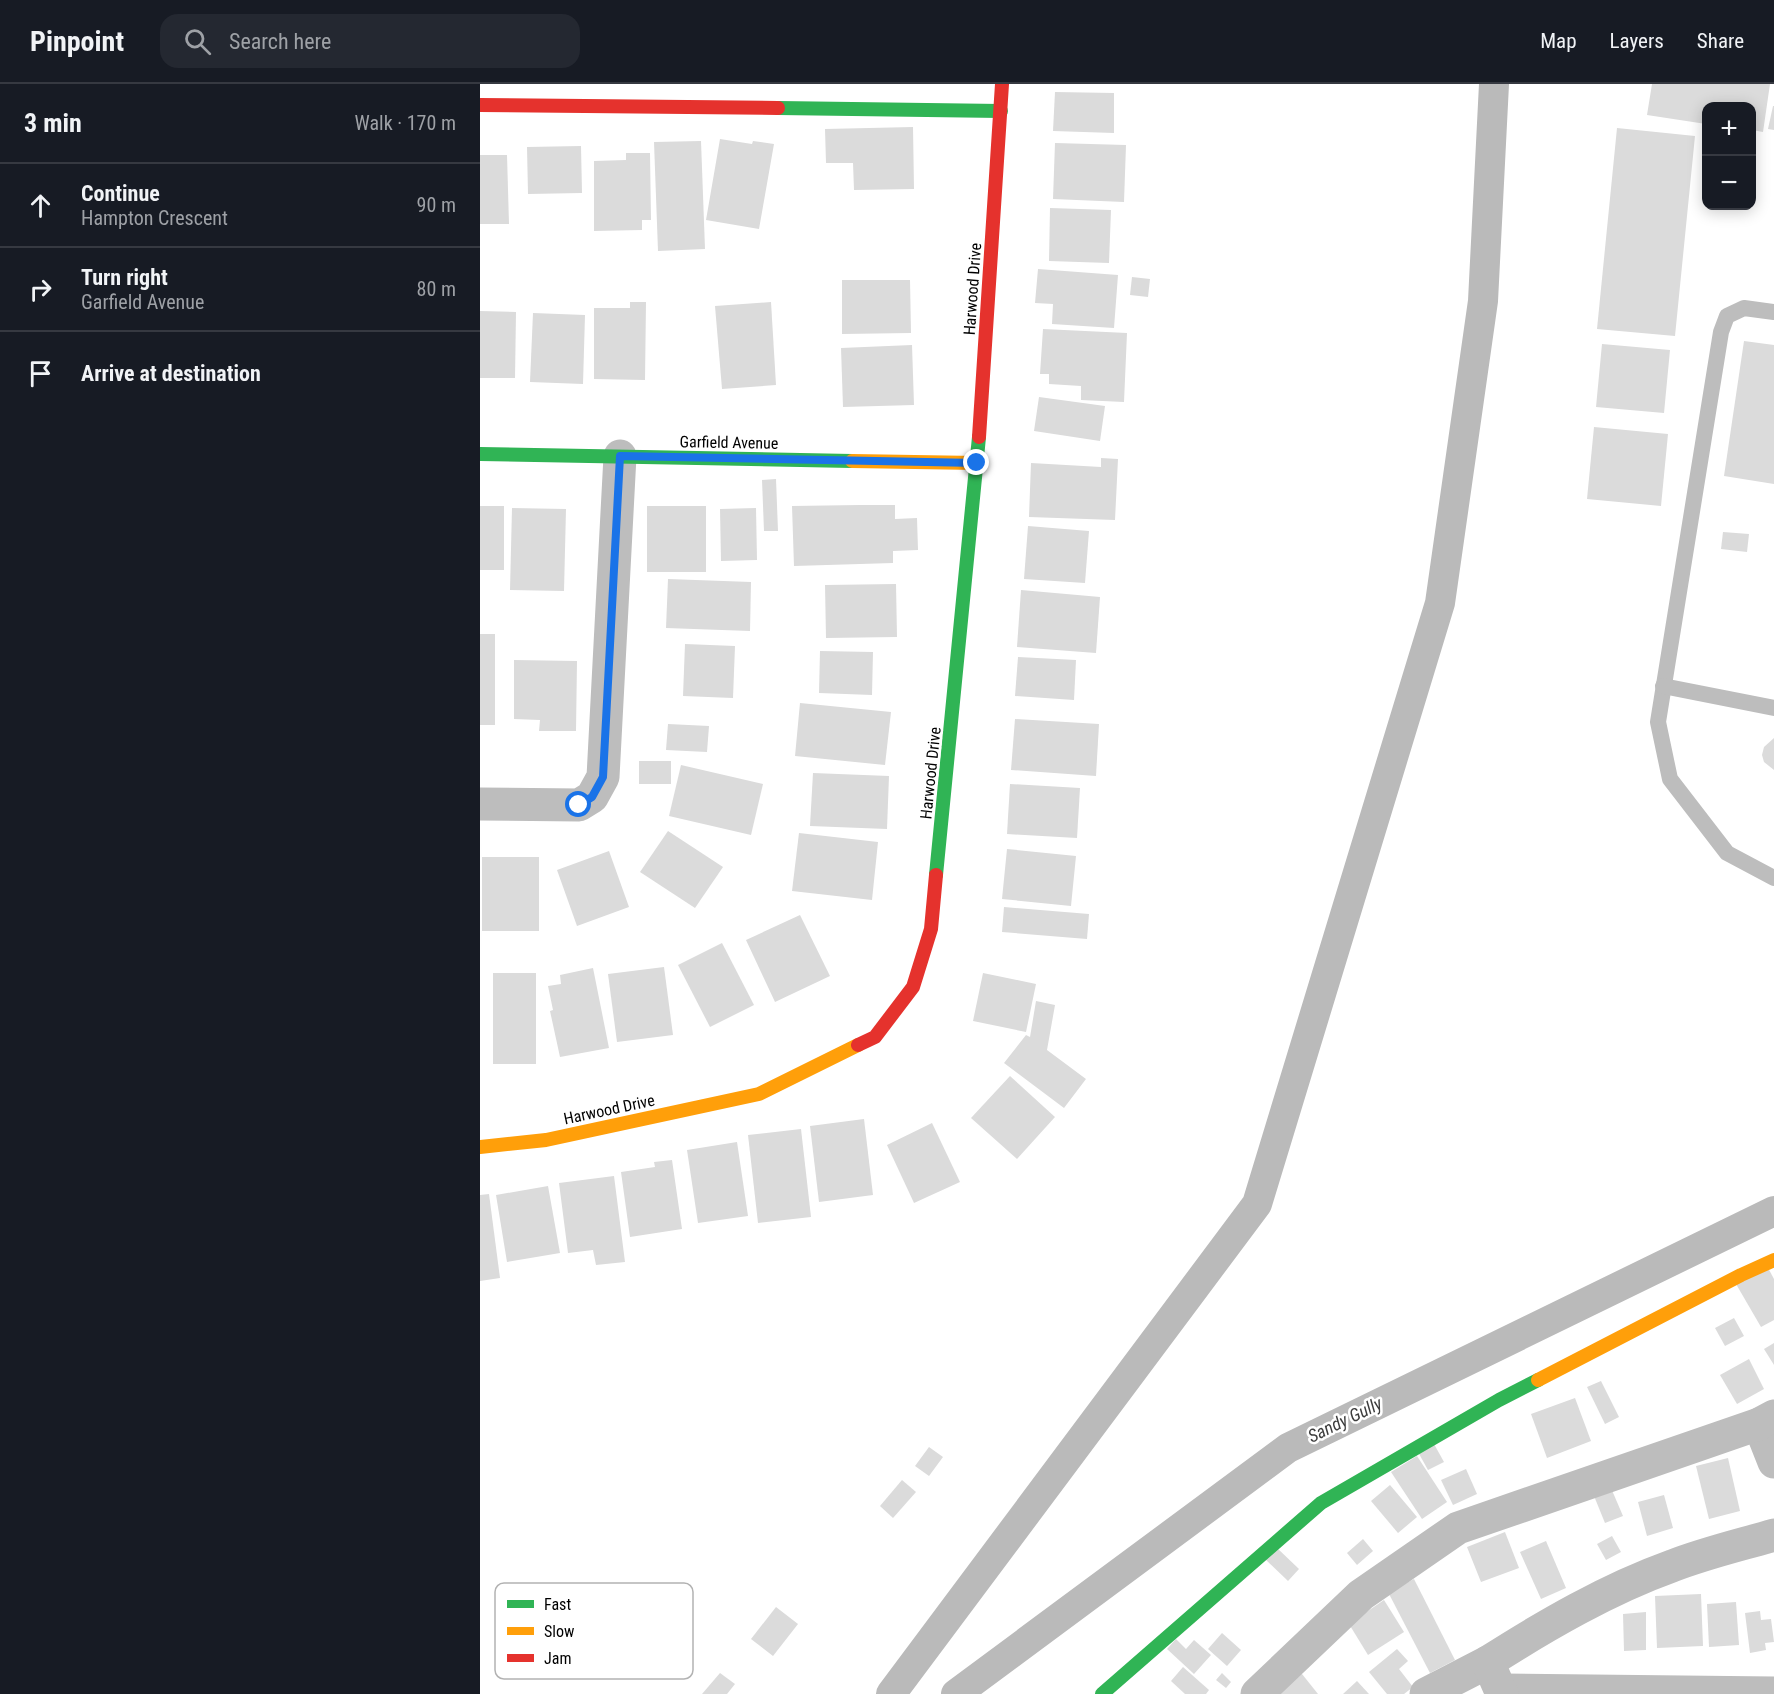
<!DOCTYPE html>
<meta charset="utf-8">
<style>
:root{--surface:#171b24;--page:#242831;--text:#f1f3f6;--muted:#9ea1a6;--line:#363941}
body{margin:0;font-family:"Roboto Condensed",sans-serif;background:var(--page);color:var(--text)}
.controls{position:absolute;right:18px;top:18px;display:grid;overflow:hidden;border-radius:12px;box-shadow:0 3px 15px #0003}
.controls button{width:54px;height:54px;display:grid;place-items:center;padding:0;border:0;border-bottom:2px solid var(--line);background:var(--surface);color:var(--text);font:30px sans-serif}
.stop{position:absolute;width:18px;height:18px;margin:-14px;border:4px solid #1a73e8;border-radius:50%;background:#fff}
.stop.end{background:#1a73e8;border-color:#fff;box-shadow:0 2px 6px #0008}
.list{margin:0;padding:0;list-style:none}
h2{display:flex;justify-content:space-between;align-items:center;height:78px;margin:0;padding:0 24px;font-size:26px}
h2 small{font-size:20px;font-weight:400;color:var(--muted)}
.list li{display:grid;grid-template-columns:39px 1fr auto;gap:18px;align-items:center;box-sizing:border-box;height:84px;padding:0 24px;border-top:2px solid var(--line)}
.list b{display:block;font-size:22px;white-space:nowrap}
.list p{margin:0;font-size:20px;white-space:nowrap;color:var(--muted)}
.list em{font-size:20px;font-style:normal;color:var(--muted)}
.icon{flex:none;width:33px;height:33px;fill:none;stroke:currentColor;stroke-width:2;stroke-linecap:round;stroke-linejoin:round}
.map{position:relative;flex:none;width:1294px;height:1610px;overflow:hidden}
header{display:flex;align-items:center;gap:36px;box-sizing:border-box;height:84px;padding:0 30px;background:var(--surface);border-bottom:2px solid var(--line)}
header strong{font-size:28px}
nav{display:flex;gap:33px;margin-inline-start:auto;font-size:21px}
.search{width:420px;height:54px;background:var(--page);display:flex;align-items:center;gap:15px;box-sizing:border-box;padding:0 21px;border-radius:18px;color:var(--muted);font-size:22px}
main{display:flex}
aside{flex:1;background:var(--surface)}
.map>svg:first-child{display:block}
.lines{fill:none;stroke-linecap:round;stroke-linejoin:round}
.canal{stroke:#bababa;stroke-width:30}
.building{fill:#dbdbdb}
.lane{stroke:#bdbdbd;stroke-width:16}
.street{stroke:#bdbdbd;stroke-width:33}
.fast{stroke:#30b455;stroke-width:14}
.slow{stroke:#ff9f0a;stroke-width:14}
.jam{stroke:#e5322d;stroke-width:14}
.route{stroke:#1a73e8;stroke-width:8}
.labels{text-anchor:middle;stroke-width:5;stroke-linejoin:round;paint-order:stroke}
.street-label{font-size:16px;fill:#000;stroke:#fff}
.water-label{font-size:18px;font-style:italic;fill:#3d3d3d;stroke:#fff}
.key{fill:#fff;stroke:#b2b2b2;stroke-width:1.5}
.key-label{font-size:16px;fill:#000}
</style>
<header>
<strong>Pinpoint</strong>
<div class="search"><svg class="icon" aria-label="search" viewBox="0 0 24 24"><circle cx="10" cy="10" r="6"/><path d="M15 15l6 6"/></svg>Search here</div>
<nav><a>Map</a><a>Layers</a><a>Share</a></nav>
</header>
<main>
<aside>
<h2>3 min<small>Walk · 170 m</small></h2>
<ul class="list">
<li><svg class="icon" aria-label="ahead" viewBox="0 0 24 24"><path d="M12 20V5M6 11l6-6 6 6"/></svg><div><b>Continue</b><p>Hampton Crescent</p></div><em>90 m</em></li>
<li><svg class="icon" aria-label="right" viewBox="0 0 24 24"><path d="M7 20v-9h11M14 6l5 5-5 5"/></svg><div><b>Turn right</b><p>Garfield Avenue</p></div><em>80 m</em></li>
<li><svg class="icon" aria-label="arrive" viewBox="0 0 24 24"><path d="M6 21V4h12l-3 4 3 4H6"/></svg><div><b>Arrive at destination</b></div></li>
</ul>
</aside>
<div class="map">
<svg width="1294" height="1610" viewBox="0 0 1294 1610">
<rect width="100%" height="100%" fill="#fff"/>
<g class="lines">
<g class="canal">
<polyline points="411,1610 777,1120 960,519 1003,217 1014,0"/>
<polyline points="476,1610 808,1364 1294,1127"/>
</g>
</g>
<g class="building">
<polygon points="1172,0 1290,0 1283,48 1272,46 1272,22 1226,22 1226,40 1167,31"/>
<polygon points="575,8 634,9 634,49 573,47"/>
<polygon points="1293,22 1294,22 1294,46 1288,45"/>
<polygon points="433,43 434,105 374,106 373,79 346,79 345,45"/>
<polygon points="1137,44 1215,52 1195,252 1117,245"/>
<polygon points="240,55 272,60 273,57 294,60 279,145 226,136"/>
<polygon points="221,57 225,165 178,167 174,58"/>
<polygon points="575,59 646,61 644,118 573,115"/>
<polygon points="101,62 102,109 48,110 47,63"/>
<polygon points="146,69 170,69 171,136 162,136 162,146 114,147 114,77 146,76"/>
<polygon points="0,71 27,71 29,140 0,140"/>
<polygon points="570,124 631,126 629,179 569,177"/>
<polygon points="558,185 638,191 634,244 572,240 573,220 555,219"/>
<polygon points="652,193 670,195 668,213 650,211"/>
<polygon points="362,196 430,196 431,249 362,250"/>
<polygon points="150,218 166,218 165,296 114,295 114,224 150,224"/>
<polygon points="291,218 296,301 242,305 235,222"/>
<polygon points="0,227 36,228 35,294 0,294"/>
<polygon points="53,229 105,231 103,300 50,298"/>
<polygon points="563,245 647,249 644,318 601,316 601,302 569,300 569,290 560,290"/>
<polygon points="1264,257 1294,261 1294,400 1244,392"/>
<polygon points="1122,260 1190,266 1184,329 1116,323"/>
<polygon points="432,261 434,321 363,323 361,264"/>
<polygon points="559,313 625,322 620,357 554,347"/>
<polygon points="1114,343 1188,350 1181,422 1107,415"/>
<polygon points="621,374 638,375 635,436 549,433 551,379 621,383"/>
<polygon points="296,395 298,447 284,447 282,396"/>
<polygon points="380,421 415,421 415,435 437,434 438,466 413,467 413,479 314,482 312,422"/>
<rect x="0" y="422" width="24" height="64"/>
<rect x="167" y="422" width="59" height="66"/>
<polygon points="32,424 86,425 84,507 30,506"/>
<polygon points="276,424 277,476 241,477 240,425"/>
<polygon points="548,442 609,447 605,499 544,495"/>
<polygon points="1243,448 1269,450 1267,468 1241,465"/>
<polygon points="188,495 271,498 270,547 186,544"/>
<polygon points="416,500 417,553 346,554 345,501"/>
<polygon points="541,506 620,513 616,569 537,563"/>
<rect x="0" y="550" width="15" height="91"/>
<polygon points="205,560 255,562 253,614 203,612"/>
<polygon points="340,567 393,568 392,611 339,609"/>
<polygon points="538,573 596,576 594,616 535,612"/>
<polygon points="34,576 97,577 96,647 59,647 60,636 34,635"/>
<polygon points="320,619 411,628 405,681 315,672"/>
<polygon points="535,635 619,640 616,692 531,686"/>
<polygon points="188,640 229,642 227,668 186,666"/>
<polygon points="1294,654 1294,686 1284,678 1282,671 1284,663"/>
<rect x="159" y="677" width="32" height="23"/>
<polygon points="201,681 283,700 271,751 189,732"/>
<polygon points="333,689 409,692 407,745 330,742"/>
<polygon points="530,700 600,704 597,754 527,750"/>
<polygon points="188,747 243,783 215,824 160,788"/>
<polygon points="319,749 398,758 392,816 312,807"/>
<polygon points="527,765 596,772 591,822 522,815"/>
<polygon points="129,767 149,823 97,842 77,786"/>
<rect x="2" y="773" width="57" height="74"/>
<polygon points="524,823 609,830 607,855 522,848"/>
<polygon points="320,831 350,892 295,918 266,856"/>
<polygon points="242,859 274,921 230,943 198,881"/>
<polygon points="184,883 193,951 137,958 128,890"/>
<polygon points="113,884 129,964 80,973 70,927 73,926 68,902 81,900 80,891"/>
<rect x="13" y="889" width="43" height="91"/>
<polygon points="503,889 556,900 546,948 493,937"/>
<polygon points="556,917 575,921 567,966 606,995 584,1024 524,979 546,951 550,953"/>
<polygon points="530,992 575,1033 537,1075 491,1034"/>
<polygon points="384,1035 393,1111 339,1118 330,1042"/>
<polygon points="452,1039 480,1098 434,1119 407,1061"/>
<polygon points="321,1045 331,1133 278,1139 268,1051"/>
<polygon points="257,1058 268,1132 218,1139 207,1066"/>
<polygon points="192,1076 202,1145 150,1153 141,1088 175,1083 174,1078"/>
<polygon points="134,1092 145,1178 116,1181 113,1166 88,1169 79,1099"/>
<polygon points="68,1102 80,1169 27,1178 16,1111"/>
<polygon points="9,1110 20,1194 0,1197 0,1111"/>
<polygon points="1287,1182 1294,1195 1294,1236 1281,1243 1256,1200"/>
<polygon points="1254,1234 1264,1252 1245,1262 1235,1244"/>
<polygon points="1294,1259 1294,1281 1284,1265"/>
<polygon points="1269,1275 1284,1305 1257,1320 1240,1291"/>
<polygon points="1121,1297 1139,1333 1125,1340 1107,1303"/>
<polygon points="1095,1314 1111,1357 1067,1374 1051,1330"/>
<polygon points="954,1360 964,1378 948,1386 938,1368"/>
<polygon points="449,1363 463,1373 449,1392 435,1382"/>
<polygon points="937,1372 967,1418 942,1435 911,1388"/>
<polygon points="1248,1374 1260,1427 1229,1435 1216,1382"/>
<polygon points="986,1385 997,1410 973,1421 961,1396"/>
<polygon points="422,1396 436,1408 413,1434 400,1422"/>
<polygon points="910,1401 937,1433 918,1449 891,1417"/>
<polygon points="1131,1404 1143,1432 1125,1439 1114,1412"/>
<polygon points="1184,1411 1193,1444 1167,1452 1158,1418"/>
<polygon points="1025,1448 1039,1484 1001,1498 987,1463"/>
<polygon points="1132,1452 1141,1468 1126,1476 1117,1460"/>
<polygon points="883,1455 893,1467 877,1481 867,1469"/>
<polygon points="1066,1457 1086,1504 1061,1515 1040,1468"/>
<polygon points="796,1463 819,1485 808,1497 785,1475"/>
<polygon points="934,1495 975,1576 950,1589 908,1508"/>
<polygon points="1221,1510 1223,1562 1177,1564 1175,1512"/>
<polygon points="904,1516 924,1548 888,1571 869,1540"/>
<polygon points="1256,1518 1259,1561 1229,1563 1227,1520"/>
<polygon points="296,1523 318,1540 293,1572 271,1555"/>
<polygon points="1280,1527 1281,1536 1291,1535 1294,1558 1285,1559 1286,1566 1270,1569 1265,1529"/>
<polygon points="1166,1528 1166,1566 1144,1567 1143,1530"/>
<polygon points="742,1549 761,1566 747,1582 728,1565"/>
<polygon points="696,1555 706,1565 714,1556 731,1571 714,1590 687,1565"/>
<polygon points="917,1565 928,1577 919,1585 933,1603 924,1610 907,1610 889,1588"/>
<polygon points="703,1583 729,1606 726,1610 705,1610 691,1597"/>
<polygon points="818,1585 838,1610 793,1610"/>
<polygon points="240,1589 255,1600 247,1610 222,1610"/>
<polygon points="742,1589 751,1598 746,1604 736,1596"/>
<polygon points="877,1597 889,1610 863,1610"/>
</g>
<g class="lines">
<g class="lane">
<polyline points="1294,228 1264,224 1247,232 1241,248 1178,638 1190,695 1247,769 1294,794"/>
<polyline points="1183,602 1294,624"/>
</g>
<g class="street">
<polyline points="0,720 99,721 112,713 123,693 140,372"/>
<polyline points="1279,1340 1294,1378"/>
<polyline points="1022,1606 1294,1609"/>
<polyline points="777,1610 881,1511 978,1444 1279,1340 1294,1332"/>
<polyline points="946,1610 1008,1578"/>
<path d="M1022 1610 1008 1578C1066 1541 1128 1505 1192 1482 1225 1469 1260 1461 1294 1451"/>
</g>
<g class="fast">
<polyline points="298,24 521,27"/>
<polyline points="0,370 372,377"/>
<polyline points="456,791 499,353"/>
<polyline points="622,1610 841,1419 1019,1316 1058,1296"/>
</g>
<g class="slow">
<polyline points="372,377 497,379"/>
<polyline points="0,1063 66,1056 279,1010 378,961"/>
<polyline points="1058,1296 1261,1191 1294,1176"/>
</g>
<g class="jam">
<polyline points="0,21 298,24"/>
<polyline points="499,353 522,0"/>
<polyline points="378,961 395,953 433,903 451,845 456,791"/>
</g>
</g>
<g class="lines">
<polyline class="route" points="99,721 112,713 123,693 140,372 497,379"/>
</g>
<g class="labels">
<g class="street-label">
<text transform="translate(492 205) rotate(-86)" y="6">Harwood Drive</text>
<text transform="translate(249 358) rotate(1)" y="6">Garfield Avenue</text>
<text transform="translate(450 689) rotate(-84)" y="6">Harwood Drive</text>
<text transform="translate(129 1025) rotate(-12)" y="6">Harwood Drive</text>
</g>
<g class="water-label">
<text transform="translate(865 1336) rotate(-26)" y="6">Sandy Gully</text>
</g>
</g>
<rect x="15" y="1499" width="198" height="96" rx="9" class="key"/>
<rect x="27" y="1516" width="27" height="8" fill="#30b455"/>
<rect x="27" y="1543" width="27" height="8" fill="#ff9f0a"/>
<rect x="27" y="1570" width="27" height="8" fill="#e5322d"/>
<g class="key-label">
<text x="64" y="1526">Fast</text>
<text x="64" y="1553">Slow</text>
<text x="64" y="1580">Jam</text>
</g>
</svg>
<div class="controls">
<button>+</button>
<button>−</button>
</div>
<div class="stop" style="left:99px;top:721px"></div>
<div class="stop end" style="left:497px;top:379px"></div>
</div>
</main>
